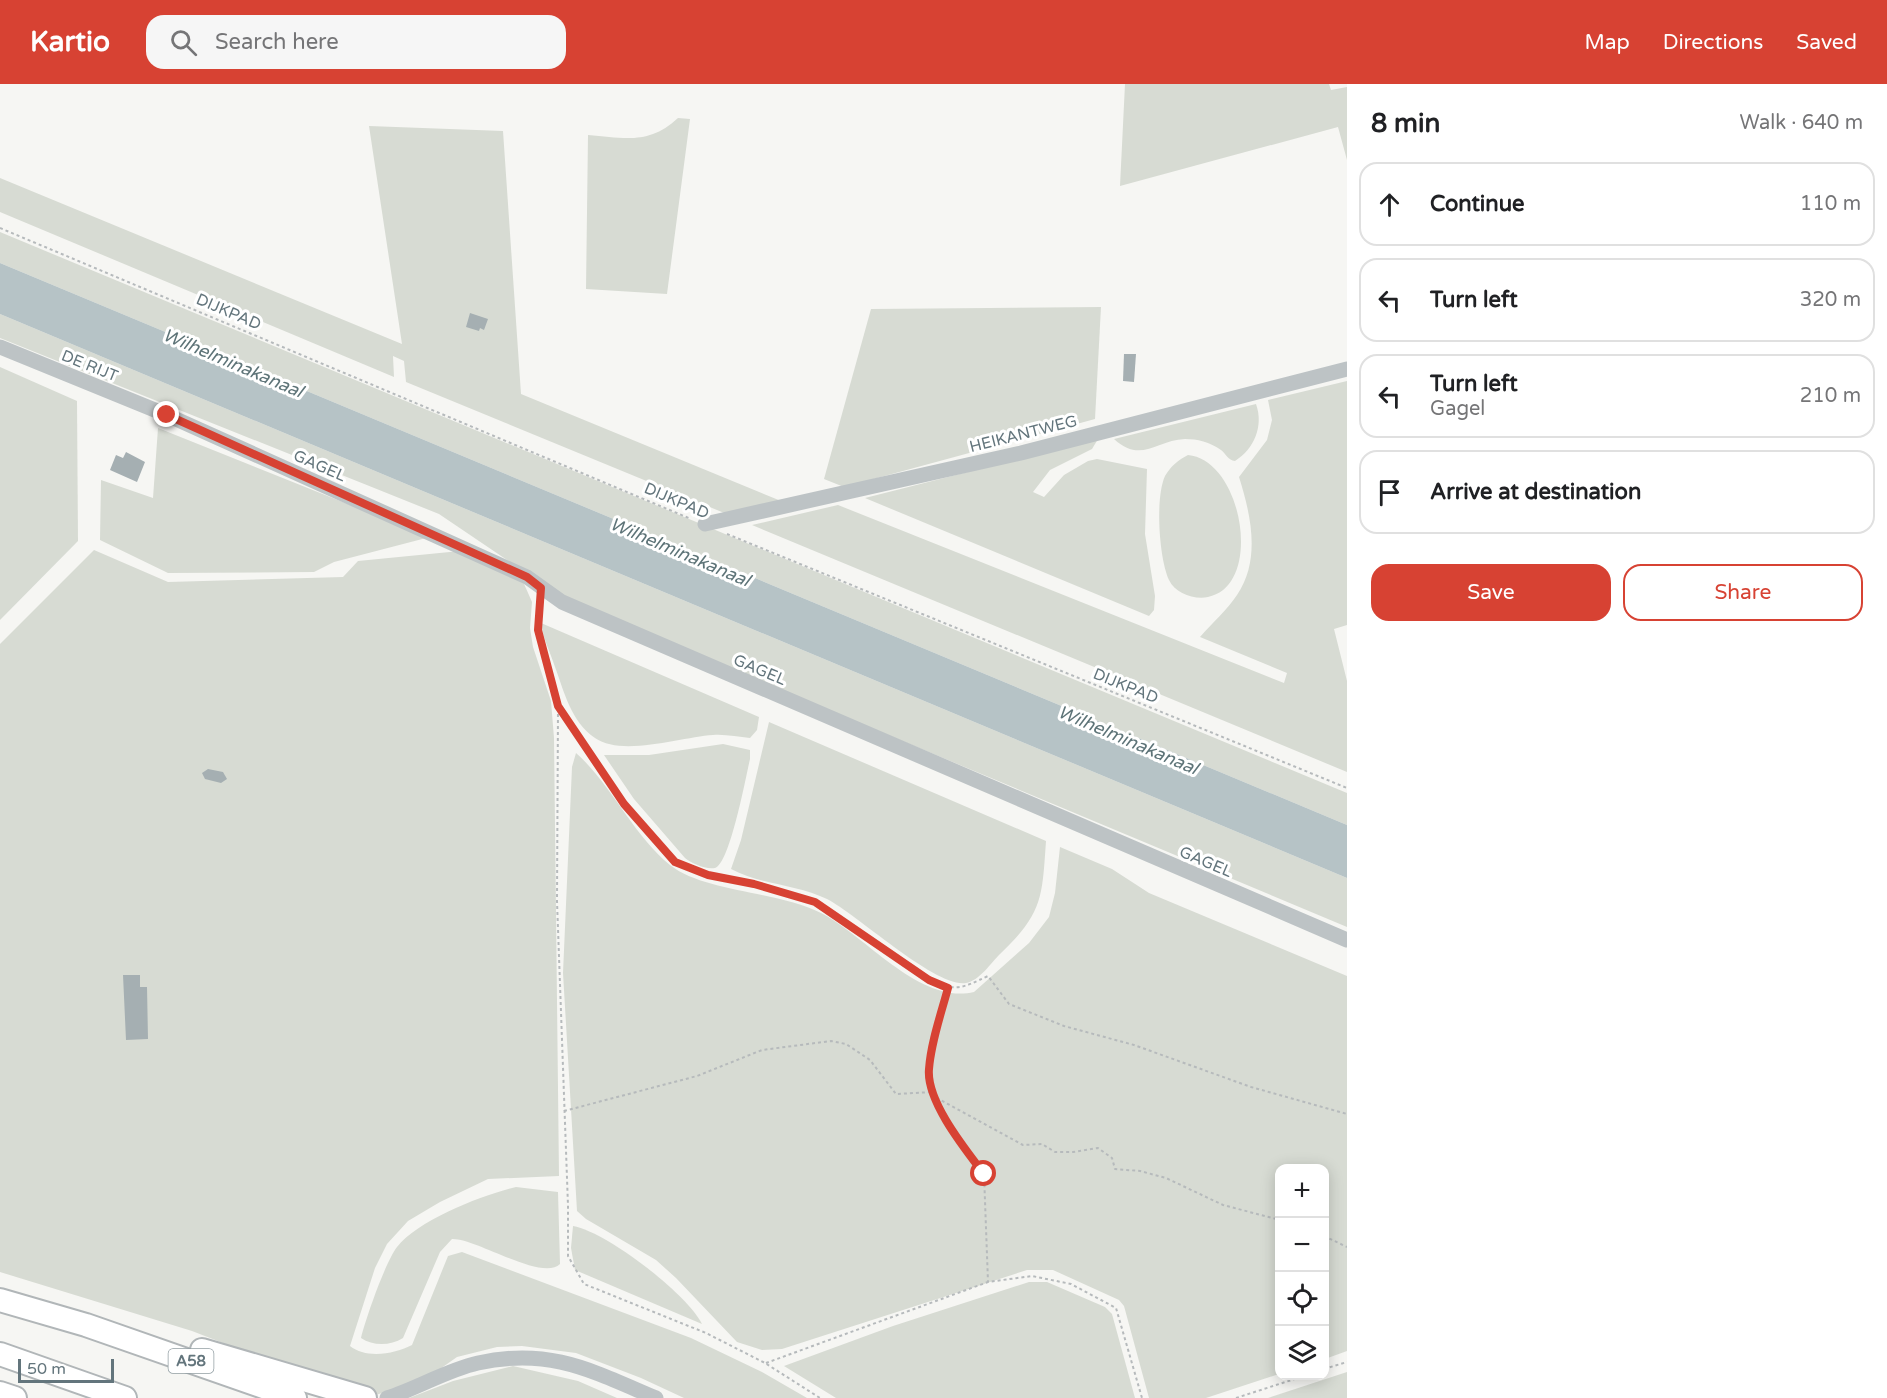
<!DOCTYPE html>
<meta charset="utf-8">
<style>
:root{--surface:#fff;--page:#f6f6f6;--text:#202124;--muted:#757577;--line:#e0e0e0;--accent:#d74233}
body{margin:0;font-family:"Varela Round",sans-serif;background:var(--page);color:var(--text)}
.controls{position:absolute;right:18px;bottom:18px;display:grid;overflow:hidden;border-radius:12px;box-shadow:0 3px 15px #0003}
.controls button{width:54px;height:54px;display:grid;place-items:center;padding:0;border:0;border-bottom:2px solid var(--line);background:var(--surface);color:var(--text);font:30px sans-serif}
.scale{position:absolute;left:18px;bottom:15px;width:96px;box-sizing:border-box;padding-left:6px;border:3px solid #63757c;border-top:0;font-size:16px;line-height:21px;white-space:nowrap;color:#63757c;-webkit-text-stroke:4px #fff;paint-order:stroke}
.stop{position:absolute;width:18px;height:18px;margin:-14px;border:4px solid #d74233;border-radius:50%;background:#fff}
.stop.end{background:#d74233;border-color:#fff;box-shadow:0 2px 6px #0008}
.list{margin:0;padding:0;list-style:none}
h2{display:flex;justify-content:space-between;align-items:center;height:78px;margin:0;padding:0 24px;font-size:26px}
h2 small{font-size:20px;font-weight:400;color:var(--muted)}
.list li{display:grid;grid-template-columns:39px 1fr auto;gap:18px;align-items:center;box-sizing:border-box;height:84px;margin:0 12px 12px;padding:0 12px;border:2px solid var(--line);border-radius:18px}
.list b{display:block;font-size:22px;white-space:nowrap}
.list p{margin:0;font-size:20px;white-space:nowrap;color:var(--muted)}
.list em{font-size:20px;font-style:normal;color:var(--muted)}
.actions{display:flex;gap:12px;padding:18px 24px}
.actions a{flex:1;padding:14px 0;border:2px solid var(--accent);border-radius:18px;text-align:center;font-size:21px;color:var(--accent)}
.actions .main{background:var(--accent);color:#fff}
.icon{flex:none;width:33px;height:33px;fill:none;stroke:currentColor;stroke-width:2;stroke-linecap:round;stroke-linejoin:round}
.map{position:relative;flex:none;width:1347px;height:1314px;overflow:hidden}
header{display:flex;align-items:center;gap:36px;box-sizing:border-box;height:84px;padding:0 30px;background:var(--accent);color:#fff}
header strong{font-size:28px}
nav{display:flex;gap:33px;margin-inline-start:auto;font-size:21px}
.search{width:420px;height:54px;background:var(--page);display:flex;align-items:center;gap:15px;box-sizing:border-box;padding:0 21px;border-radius:18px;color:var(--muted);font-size:22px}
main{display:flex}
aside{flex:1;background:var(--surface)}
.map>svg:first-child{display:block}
.green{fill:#d7dbd3}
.water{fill:#b6c3c6}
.building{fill:#a5afb2}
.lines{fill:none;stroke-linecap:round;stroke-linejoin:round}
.highway-casing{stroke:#b1b6b8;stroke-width:26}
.path{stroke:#b6babc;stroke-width:2;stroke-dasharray:3 3;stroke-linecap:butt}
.minor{stroke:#bdc3c5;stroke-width:15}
.highway{stroke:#fff;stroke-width:22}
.route{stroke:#d74233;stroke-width:8}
.labels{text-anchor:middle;stroke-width:6;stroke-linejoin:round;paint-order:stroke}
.shield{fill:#fff;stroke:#929ea3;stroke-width:1.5}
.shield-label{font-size:15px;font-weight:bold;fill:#63757c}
.street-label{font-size:16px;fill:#63757c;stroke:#fff}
.water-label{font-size:18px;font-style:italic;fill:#5e7478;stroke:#fff}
</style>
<header>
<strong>Kartio</strong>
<div class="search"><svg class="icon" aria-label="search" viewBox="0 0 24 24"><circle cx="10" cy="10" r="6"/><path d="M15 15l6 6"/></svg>Search here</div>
<nav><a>Map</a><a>Directions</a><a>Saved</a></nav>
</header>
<main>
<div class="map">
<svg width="1347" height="1314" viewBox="0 0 1347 1314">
<rect width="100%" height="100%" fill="#f6f6f3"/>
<g class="green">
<polygon points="1125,0 1329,0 1331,6 1347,3 1347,76 1338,43 1120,102"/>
<path d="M678 34 690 35 667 210 586 205 588 51C625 54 649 61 678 34Z"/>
<polygon points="369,42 503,47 521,310 786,419 734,433 406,298 404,277 393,272 394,293 0,128 0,94 402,260"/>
<polygon points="0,148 1347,709 1347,741 0,179"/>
<polygon points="1101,223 1095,335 844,403 824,395 871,225"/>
<polygon points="0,230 1347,794 1347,843 568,517 439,430 0,254"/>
<polygon points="0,283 77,317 78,457 0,536"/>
<path d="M1347 297V541L1334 545 1347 597V688L752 441 838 421 1284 599 1287 589 1200 553C1212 539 1227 526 1237 511 1261 476 1251 431 1239 393L1267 356 1272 336 1268 316Z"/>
<path d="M1256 320C1264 342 1254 365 1235 377 1228 376 1226 370 1221 366 1210 358 1197 355 1185 355 1156 356 1141 380 1114 355Z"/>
<polygon points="158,344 430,453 334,478 314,488 168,489 100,456 101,396 153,414"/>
<polygon points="1098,355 1092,365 1050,386 1033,408 1044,413 1064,391 1088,377 1097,375 1147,385 1145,450 1155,512 1154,526 1149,532 865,414"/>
<path d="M1188 371C1243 376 1264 502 1208 513 1194 516 1175 509 1169 496 1159 474 1155 414 1165 392 1171 382 1178 376 1188 371Z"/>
<path d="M94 466 168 498 343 493 358 477 460 467 521 493 532 518 530 544 533 563 551 617 554 654 559 1092 488 1095 440 1118 408 1137 387 1160 375 1184 350 1262C366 1275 395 1270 412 1261L448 1172 462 1168 691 1254 762 1288 807 1314H684L641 1294 576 1269 522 1262 497 1263 457 1273 420 1299 375 1311 327 1299 192 1247 0 1188V560Z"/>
<path d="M541 539 759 633 757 646 750 654C738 653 725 650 713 651 682 653 622 673 595 654 571 638 564 607 555 583 550 567 543 555 541 539Z"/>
<path d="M769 638 1046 757C1042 814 1043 829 1000 870 991 879 979 897 966 899 936 904 858 831 827 815 797 800 761 801 731 785L741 756Z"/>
<path d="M723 660 750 666V675C746 692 730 780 715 784 706 786 691 779 685 774L634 715 604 671H649Z"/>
<path d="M576 669C611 700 633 751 670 781 704 808 777 807 821 829 866 852 920 921 974 908L1029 859 1049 833 1055 809 1060 763 1112 785 1149 809 1347 892V1267L1325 1275 1324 1084H1280L1279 1290 1206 1314H1149L1124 1222 1119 1216 1053 1186H1027L782 1265 762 1266 737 1258 676 1194 656 1176 586 1135 577 1127 563 889 572 683Z"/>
<path d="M516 1103 558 1108 560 1180C542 1198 476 1154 452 1155L440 1168 403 1254C390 1262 373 1262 361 1254 366 1234 385 1179 397 1163 418 1136 482 1111 516 1103Z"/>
<path d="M573 1142C607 1148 687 1210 702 1240L575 1186 571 1164Z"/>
<polygon points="1029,1198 1047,1198 1105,1223 1112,1230 1135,1314 836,1314 784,1282 893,1242"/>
<polygon points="513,1282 578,1297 617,1314 409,1314 453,1297"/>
<polygon points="1347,1288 1347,1314 1268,1314"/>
</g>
<polygon class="water" points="0,179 1347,741 1347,794 0,230"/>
<g class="building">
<polygon points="470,229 488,235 484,246 480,244 479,247 466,243"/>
<polygon points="1124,270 1136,270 1134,298 1123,297"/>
<polygon points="126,368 145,378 137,398 110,386 116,371 123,374"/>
<polygon points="208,685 223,688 227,695 221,699 205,695 202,689"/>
<polygon points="123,891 140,891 140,903 147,903 148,955 126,956"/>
</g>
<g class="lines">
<defs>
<g id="highway">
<polyline points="0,1216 86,1241 295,1314"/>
<polyline points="202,1266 365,1314"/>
<polyline points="0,1270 125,1314"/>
<polyline points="0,1309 15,1314"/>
</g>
</defs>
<use href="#highway" class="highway-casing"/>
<g class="path">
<polyline points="0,144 691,435"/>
<polyline points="727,450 1347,704"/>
<path d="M540 521 538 546 558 623 624 720 675 778 708 791 754 800 815 818 929 896C957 908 962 904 988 892L1009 920 1064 942 1134 961 1251 1003 1347 1030"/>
<polyline points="558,624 557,817 568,1122 568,1172 584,1200 706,1249 765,1279 820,1314"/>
<polyline points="948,904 928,988 935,1013 1023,1061 1042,1060 1055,1068 1073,1068 1098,1064 1112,1074 1115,1085 1140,1087 1166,1094 1223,1121 1280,1136"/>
<polyline points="935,1013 949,1043 984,1090 988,1198"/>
<polyline points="564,1027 697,992 762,966 831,957 846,960 870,976 896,1010 933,1008"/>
<polyline points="1324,1152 1347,1163"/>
<polyline points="766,1279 988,1198 1032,1192 1071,1200 1116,1224 1142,1314"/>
<polyline points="1324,1285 1347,1278"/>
<polyline points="1236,1314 1304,1292"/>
</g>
<g class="minor">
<polyline points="0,263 167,331 527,493 562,518 1347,856"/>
<polyline points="705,440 1021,369 1347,285"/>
<path d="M387 1314C418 1304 447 1286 478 1279 550 1263 592 1287 656 1314"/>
</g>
<use href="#highway" class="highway"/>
</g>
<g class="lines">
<path class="route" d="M167 331 527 493 541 504 538 546 558 622 624 720 675 778 708 791 754 800 815 818 929 896 948 904C941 930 931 958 929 985 926 1017 965 1065 984 1090"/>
</g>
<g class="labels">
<rect class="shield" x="168.5" y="1265" width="45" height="24" rx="4.5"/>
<g class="shield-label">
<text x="191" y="1282">A58</text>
</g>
<g class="street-label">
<text transform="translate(229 227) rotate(23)" y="6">DIJKPAD</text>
<text transform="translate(90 281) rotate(22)" y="6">DE RIJT</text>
<text transform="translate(1023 349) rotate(-14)" y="6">HEIKANTWEG</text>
<text transform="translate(320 381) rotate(24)" y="6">GAGEL</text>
<text transform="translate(677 416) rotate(23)" y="6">DIJKPAD</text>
<text transform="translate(760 585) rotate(23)" y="6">GAGEL</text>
<text transform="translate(1126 601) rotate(22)" y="6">DIJKPAD</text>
<text transform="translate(1206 777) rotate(23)" y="6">GAGEL</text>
</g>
<g class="water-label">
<text transform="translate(233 279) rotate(23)" y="6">Wilhelminakanaal</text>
<text transform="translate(680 468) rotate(23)" y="6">Wilhelminakanaal</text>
<text transform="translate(1128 656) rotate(23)" y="6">Wilhelminakanaal</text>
</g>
</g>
</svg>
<div class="controls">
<button>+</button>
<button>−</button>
<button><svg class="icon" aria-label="locate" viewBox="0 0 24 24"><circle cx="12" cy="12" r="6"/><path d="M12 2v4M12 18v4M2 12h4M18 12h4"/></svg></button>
<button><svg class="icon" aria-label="layers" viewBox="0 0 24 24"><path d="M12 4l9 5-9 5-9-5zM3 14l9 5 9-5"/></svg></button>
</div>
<div class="scale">50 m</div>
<div class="stop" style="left:984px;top:1090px"></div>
<div class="stop end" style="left:167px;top:331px"></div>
</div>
<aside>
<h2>8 min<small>Walk · 640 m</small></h2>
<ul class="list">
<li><svg class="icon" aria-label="ahead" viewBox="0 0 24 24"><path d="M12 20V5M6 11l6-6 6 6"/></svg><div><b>Continue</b></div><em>110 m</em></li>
<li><svg class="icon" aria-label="left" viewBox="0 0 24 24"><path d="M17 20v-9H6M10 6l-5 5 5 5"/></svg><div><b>Turn left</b></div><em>320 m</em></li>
<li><svg class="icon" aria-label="left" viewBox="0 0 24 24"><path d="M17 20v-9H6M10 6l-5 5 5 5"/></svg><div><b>Turn left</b><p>Gagel</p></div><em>210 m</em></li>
<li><svg class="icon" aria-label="arrive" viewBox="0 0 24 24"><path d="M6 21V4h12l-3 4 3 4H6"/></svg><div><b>Arrive at destination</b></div></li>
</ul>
<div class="actions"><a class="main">Save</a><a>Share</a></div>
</aside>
</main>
